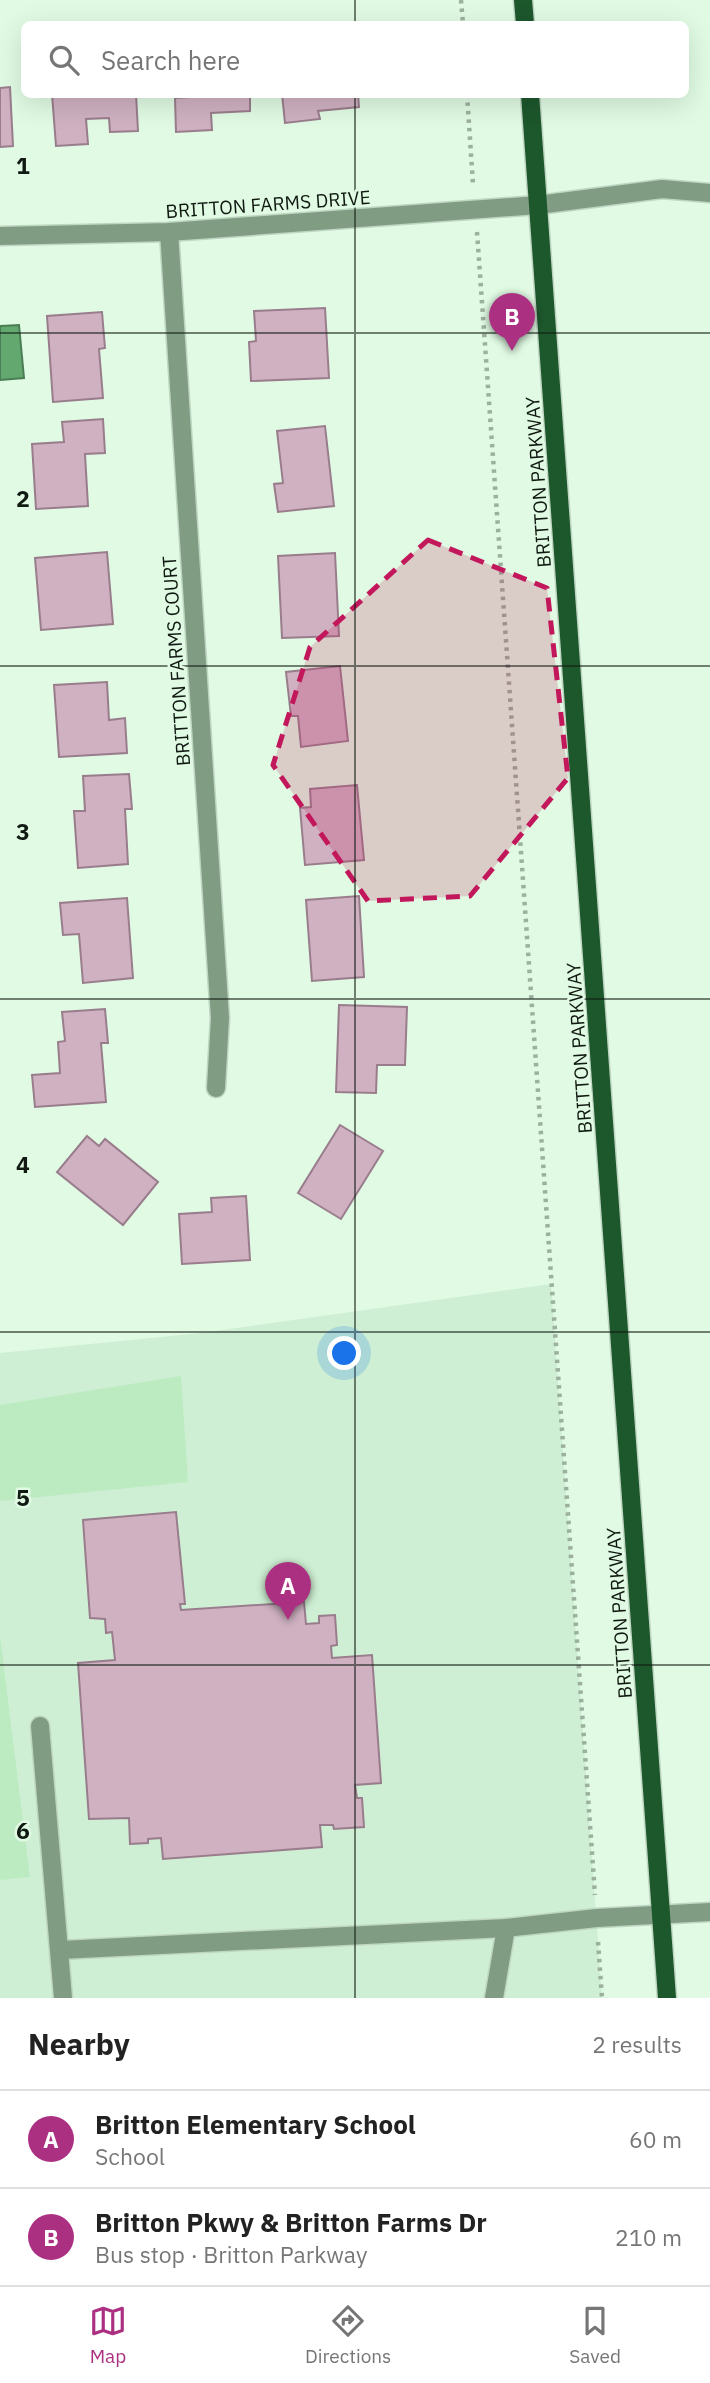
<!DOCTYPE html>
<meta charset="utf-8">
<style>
:root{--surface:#fff;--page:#f6f6f6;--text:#222;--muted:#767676;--line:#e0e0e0;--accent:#ac3082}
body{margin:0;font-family:"IBM Plex Sans",sans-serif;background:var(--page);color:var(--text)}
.you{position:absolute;left:345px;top:1354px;width:24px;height:24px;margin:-18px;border:5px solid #fff;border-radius:50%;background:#1a73e8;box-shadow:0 0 0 10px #1a73e833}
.badge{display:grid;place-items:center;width:46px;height:46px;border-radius:50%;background:var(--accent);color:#fff;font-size:23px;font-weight:700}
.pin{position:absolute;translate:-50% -58px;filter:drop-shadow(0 2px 4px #0008)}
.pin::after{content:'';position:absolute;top:37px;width:24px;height:21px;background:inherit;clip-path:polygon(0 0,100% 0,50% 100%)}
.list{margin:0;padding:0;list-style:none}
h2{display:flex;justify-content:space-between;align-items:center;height:91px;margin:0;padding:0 28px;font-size:30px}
h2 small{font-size:23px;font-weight:400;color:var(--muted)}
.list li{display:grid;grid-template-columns:46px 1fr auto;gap:21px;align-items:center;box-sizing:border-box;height:98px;padding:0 28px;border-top:2px solid var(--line)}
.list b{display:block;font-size:26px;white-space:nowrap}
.list p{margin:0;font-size:23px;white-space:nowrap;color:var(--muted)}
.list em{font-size:23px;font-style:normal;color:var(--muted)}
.icon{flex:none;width:38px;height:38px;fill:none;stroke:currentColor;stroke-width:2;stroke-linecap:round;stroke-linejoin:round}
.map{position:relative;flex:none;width:710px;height:1998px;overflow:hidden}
.search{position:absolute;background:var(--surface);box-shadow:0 7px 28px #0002;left:21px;right:21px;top:21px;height:77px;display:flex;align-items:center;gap:18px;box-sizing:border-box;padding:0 24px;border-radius:10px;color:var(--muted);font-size:26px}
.sheet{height:287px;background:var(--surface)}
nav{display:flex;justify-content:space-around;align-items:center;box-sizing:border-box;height:98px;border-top:2px solid var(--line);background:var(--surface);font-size:19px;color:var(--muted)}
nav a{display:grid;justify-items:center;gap:4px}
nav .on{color:var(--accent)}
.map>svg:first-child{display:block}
.built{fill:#ceefd3}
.green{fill:#bcebc2}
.water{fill:#62a86f;stroke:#4a7d53;stroke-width:2}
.building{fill:#cfb1c1;stroke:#997d8d;stroke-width:2}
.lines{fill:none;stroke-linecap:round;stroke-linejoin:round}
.minor-casing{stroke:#bfd6c2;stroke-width:21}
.major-casing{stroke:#bfd6c2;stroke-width:21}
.path{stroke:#9cb09e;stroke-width:4.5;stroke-dasharray:3.5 5;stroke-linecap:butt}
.minor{stroke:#809d84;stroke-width:18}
.major{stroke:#1d572c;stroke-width:18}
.marked{fill:#c2185b;fill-opacity:0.2;stroke:#c2185b;stroke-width:5;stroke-dasharray:14 9;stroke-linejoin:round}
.grid{fill:none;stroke:#111a12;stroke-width:2;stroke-opacity:0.55}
.labels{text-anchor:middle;stroke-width:5;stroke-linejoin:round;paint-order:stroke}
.street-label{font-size:19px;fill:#111a12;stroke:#e0fae3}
.grid-label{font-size:23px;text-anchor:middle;font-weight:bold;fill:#111a12;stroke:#e0fae3;stroke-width:5;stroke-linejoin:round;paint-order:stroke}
</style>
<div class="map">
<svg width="710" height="1998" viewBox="0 0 710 1998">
<rect width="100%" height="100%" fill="#e0fae3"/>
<polygon class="built" points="551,1284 602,1998 0,1998 0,1353 201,1333"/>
<g class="green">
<polygon points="181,1376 188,1482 0,1501 0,1405"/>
<polygon points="0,1636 30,1877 0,1880"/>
</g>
<polygon class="water" points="19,325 24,378 0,380 0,326"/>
<g class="building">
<polygon points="10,87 13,146 0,147 0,88"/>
<polygon points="52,94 136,94 138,131 110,132 109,118 86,119 88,144 56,146"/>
<polygon points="188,94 250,94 250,111 211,113 212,130 176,132 175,98 189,97"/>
<polygon points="282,94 358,94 359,107 318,111 320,119 285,123"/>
<polygon points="325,308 329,378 251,381 249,342 256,341 254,311"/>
<polygon points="102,312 105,348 99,349 103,398 53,402 47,316"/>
<polygon points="103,419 105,453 85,454 88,506 36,509 32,444 64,442 62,422"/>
<polygon points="325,426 334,506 278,512 274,484 283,483 277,431"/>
<polygon points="107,552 113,624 41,630 35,558"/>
<polygon points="335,553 339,636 282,638 278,556"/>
<polygon points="340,666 348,741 301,747 298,716 291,716 286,672"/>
<polygon points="107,682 109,720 125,718 127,753 59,757 54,685"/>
<polygon points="129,774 132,809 125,809 128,864 78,868 74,811 85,811 83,776"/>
<polygon points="357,785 364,860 305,865 300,808 311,807 310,789"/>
<polygon points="359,896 364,977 312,981 306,900"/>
<polygon points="127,898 133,978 83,983 79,934 63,935 60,903"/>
<polygon points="339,1005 407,1007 405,1065 377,1065 376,1093 336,1092"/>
<polygon points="105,1009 108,1043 101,1043 106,1102 35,1107 32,1075 60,1073 58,1042 65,1041 62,1012"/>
<polygon points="340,1125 383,1151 341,1219 298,1193"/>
<polygon points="87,1136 99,1146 105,1139 158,1182 123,1225 57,1172"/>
<polygon points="246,1196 250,1260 182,1264 179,1214 212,1212 211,1198"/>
<polygon points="176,1512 185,1604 180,1604 181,1610 304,1602 306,1624 319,1623 319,1616 335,1615 337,1645 331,1646 332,1658 372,1655 381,1783 355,1785 357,1798 362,1798 364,1827 334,1829 333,1825 320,1825 322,1847 163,1859 161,1838 148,1839 148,1843 130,1844 129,1818 89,1819 78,1663 115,1660 112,1632 106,1633 105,1619 90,1618 83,1520"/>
</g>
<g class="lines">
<defs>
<g id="minor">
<polyline points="169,232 220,1018 216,1088"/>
<polyline points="0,236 169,232 538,205 662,189 710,193"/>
<polyline points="40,1726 63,1998"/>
<polyline points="61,1950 506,1928 597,1918 710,1912"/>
<polyline points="494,1998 506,1928"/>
</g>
<g id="major">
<polyline points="523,0 525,24"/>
<polyline points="530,94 667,1998"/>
</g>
</defs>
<use href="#minor" class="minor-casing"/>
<use href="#major" class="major-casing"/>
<g class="path">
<polyline points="461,0 463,24"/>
<polyline points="467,94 473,184"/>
<polyline points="477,232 595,1895"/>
<polyline points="598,1942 602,1998"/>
</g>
<use href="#minor" class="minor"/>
<use href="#major" class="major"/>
</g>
<path class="marked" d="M428 540 547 588 568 778 470 896 368 901 273 765 310 647Z"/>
<path class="grid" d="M355 0V24M355 94V1998M0 333H710M0 666H710M0 999H710M0 1332H710M0 1665H710"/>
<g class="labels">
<g class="street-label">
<text transform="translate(268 204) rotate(-4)" y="7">BRITTON FARMS DRIVE</text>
<text transform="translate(538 482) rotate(-94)" y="7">BRITTON PARKWAY</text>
<text transform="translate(176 661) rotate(-94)" y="7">BRITTON FARMS COURT</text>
<text transform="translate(579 1048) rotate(-94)" y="7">BRITTON PARKWAY</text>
<text transform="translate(619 1613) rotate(-94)" y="7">BRITTON PARKWAY</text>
</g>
</g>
<g class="grid-label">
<text x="23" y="174">1</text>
<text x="23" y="507">2</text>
<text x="23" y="840">3</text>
<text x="23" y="1173">4</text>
<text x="23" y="1506">5</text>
<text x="23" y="1839">6</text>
</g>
</svg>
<div class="you"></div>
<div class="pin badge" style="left:288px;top:1620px">A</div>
<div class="pin badge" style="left:512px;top:351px">B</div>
<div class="search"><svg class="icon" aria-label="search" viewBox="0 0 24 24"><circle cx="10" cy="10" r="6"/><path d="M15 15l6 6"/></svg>Search here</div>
</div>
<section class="sheet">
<h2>Nearby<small>2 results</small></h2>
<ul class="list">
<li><span class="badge">A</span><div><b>Britton Elementary School</b><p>School</p></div><em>60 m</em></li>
<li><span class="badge">B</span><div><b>Britton Pkwy &amp; Britton Farms Dr</b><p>Bus stop · Britton Parkway</p></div><em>210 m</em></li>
</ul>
</section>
<nav>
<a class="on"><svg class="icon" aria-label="map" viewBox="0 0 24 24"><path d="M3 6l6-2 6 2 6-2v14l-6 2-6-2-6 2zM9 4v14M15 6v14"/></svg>Map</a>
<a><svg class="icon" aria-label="directions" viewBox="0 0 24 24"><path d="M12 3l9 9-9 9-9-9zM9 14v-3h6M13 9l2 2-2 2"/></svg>Directions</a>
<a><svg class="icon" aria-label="saved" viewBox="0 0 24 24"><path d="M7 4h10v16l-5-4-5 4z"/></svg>Saved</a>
</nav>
